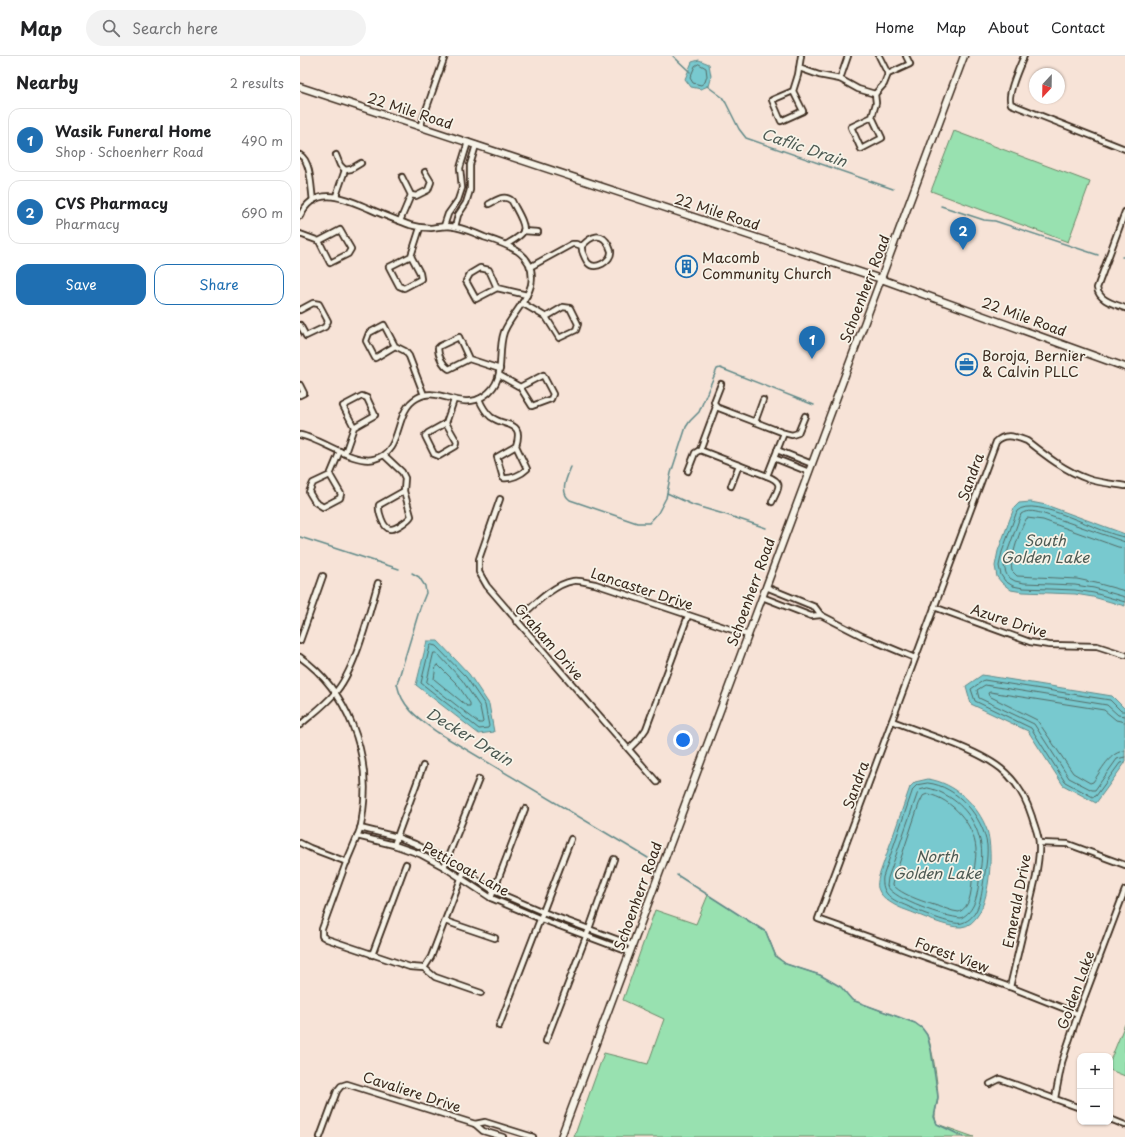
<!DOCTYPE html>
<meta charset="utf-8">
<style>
:root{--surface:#fff;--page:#f2f2f2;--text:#202124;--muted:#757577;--line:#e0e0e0;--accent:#1f6fb2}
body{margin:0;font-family:"Playpen Sans",sans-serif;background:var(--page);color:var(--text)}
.controls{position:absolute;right:12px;bottom:12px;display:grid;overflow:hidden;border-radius:8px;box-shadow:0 1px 3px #0004}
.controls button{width:36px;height:36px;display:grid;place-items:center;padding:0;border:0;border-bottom:1px solid var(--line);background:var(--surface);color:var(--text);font:20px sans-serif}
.compass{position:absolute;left:729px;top:12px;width:36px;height:36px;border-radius:50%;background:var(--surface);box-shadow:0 1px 3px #0004;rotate:202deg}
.you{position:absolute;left:383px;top:684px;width:14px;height:14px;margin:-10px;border:3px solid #fff;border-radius:50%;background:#1a73e8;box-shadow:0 0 0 6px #1a73e833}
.badge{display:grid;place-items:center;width:26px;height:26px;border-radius:50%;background:var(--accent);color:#fff;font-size:13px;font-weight:700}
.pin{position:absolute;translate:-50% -33px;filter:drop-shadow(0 1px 2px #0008)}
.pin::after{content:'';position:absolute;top:21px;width:14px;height:12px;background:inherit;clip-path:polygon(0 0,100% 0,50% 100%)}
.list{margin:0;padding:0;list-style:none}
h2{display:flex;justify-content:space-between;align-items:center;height:52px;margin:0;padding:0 16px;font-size:17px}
h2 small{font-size:13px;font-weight:400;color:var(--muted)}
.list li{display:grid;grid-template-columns:26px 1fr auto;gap:12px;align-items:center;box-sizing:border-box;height:64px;margin:0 8px 8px;padding:0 8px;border:1px solid var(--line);border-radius:12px}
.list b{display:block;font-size:15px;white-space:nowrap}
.list p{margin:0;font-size:13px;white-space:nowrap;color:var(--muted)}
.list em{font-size:13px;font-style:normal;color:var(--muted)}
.actions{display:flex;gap:8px;padding:12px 16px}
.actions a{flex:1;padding:9px 0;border:1px solid var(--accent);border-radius:12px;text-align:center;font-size:14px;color:var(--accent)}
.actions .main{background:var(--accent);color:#fff}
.icon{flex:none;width:22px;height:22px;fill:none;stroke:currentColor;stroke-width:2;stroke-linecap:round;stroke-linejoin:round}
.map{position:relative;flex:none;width:825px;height:1081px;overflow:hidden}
header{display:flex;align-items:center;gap:24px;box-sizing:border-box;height:56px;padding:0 20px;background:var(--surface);border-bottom:1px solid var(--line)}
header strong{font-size:19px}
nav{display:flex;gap:22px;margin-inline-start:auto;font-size:14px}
.search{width:280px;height:36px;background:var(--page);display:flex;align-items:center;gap:10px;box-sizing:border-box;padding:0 14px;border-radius:22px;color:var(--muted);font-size:15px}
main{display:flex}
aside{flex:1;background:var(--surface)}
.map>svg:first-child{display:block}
.green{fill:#98e1b0;stroke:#6a8667}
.water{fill:#78c9cf;stroke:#608988}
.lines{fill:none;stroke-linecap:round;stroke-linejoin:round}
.shore{stroke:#536a65;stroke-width:1}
.stream{stroke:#608988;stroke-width:1.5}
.street-casing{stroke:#3b2a1e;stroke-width:8}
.secondary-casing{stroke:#3b2a1e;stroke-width:9}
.street{stroke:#f7f3e8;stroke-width:4.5}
.secondary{stroke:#f7f3e8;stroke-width:6}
.labels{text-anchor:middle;stroke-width:3.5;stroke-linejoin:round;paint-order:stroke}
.street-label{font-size:14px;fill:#3b2a1e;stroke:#f7f3e8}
.poi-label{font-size:14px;fill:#3b2a1e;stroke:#f7f3e8;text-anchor:start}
.water-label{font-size:15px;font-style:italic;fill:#4d5a53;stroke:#f7f3e8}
</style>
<header>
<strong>Map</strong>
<div class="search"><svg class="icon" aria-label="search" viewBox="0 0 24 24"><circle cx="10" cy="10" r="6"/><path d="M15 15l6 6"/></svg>Search here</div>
<nav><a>Home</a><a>Map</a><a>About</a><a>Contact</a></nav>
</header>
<main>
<aside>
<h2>Nearby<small>2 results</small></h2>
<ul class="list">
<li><span class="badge">1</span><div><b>Wasik Funeral Home</b><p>Shop · Schoenherr Road</p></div><em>490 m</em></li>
<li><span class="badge">2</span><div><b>CVS Pharmacy</b><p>Pharmacy</p></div><em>690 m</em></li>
</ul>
<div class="actions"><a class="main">Save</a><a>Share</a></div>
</aside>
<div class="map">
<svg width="825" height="1081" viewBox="0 0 825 1081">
<rect width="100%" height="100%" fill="#f7e3d7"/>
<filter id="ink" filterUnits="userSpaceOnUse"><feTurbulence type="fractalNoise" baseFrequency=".025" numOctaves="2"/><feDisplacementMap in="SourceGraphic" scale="8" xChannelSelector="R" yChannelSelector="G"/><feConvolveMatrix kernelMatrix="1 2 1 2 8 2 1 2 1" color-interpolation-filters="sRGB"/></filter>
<g filter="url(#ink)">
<g class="green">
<polygon points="654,75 790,126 768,186 631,135"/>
<path d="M408 839 466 876 476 900 486 908 520 919 541 931 552 944 615 967C619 970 623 973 626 977 632 987 638 1029 638 1041 638 1052 632 1057 637 1068L674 1081H274L304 997 348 1008 364 963 323 944 355 854 396 868Z"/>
<polygon points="825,968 825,1020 810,1014 810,1005"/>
</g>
<g class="water">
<polygon points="399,4 409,8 411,20 408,30 401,33 391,31 385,23 392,6"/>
<polygon points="731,446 746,449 825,478 825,550 793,541 775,538 723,536 711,534 702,527 697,521 695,510 698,495 714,452 719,447"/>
<polygon points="127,585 138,585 169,618 189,648 194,676 179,678 116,629"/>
<polygon points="682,619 812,640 825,653 825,707 796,747 763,729 728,675 671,648 666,630"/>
<path d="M628 723C655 727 678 749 687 774 694 795 691 869 661 871 647 872 620 859 606 854 597 851 581 843 578 832 577 829 578 824 579 820L610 731 615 726Z"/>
</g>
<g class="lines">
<g class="shore">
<polygon points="399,8 406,12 407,20 405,26 401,29 393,27 390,22 395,10"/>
<path d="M825 481C802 479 735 438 717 455L702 496 699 510 701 519 705 525 713 530 723 532 775 534 794 537 825 546"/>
<path d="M825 486 744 458C737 456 728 453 721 458L707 497 704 510 706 517 708 521 715 525 724 527 775 529 794 532 825 541"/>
<path d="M825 492 818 491 743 464 727 462C721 470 709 505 712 515L717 520 777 523 796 527 825 535"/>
<polygon points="132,589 136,590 166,621 185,649 189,670 188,672 179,673 121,627 130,590"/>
<polygon points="134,597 137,597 162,624 180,651 183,666 182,667 179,667 127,626"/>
<polygon points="138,609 157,628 170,647 170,650 167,650 134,623 136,610"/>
<polyline points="825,655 821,655 810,644 684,624 671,633 675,645 731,672 765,726 793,741 796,740 820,707 825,706"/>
<polyline points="825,660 818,659 807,649 685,629 677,634 679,642 734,668 769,722 792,734 795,734 817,703 825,701"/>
<path d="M825 666 816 664 804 654 690 636 688 637 689 640 737 664 773 717 790 727 793 726C801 715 810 695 825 695"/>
<path d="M628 727C657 730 683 761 687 789 688 802 685 816 683 829 681 843 678 862 662 867 653 870 618 855 607 850 592 844 581 838 583 821L613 733 617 729Z"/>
<path d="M628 732C633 733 638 735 642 737 663 747 677 766 681 789 683 801 680 814 679 826 677 840 675 855 661 862 645 861 595 844 587 830L588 822 618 736 620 734Z"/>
<path d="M628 738C652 743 674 768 676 793 676 804 674 815 672 826 671 837 670 851 659 856L653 855C636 849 605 842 593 829L594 823 619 748 623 740Z"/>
</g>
<g class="stream">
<polyline points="373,0 390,16"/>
<polyline points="407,30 422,41 426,47 439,73 446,82 593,133"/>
<polyline points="641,150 684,164 695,165 798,199"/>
<polyline points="822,201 825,201"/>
<path d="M271 411C267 421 259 436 270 444L337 467H349L358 457 366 442 371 417 386 371 390 365 399 356 417 313 420 312 514 349"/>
<polyline points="367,437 393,449 427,459 466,472"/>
<polyline points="0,481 99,513"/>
<path d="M112 517 119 521 125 530 126 537 120 552 97 628C102 652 119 663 137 676L348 802"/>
<polyline points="377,819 466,876 476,901 486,908 520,919 541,931 552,944 615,967 622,972 627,979 631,994 638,1041 634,1061 637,1068 664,1081"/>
</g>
<defs>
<g id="street">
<polyline points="579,0 588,18"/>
<path d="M724 0C720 10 706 39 711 48L825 93"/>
<polyline points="499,12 519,19 540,23 558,33 575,38"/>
<polyline points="540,23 548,0"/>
<polyline points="493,35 472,44 481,65 503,55 493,35 498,19 501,0"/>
<polyline points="575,38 584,28 588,18 610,8 606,0"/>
<polyline points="572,61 582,82 561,93 551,71 572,61 576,47 575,38"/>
<polyline points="120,71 145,0"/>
<path d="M0 99C11 105 11 132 13 145"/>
<polyline points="36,99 40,109 45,114"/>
<polyline points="111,139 116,140 128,134 131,126 125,116"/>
<polyline points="36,140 45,114 51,113 61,107"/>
<path d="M189 148C197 144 204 138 212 145 215 152 227 169 223 176 220 181 212 185 207 188"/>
<path d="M825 156 797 232C799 245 815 248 825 252"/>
<path d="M0 160C15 127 46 143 70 153 83 159 97 164 110 169 117 171 124 172 131 172 139 171 147 169 155 171 165 173 175 177 184 181 208 189 237 197 231 229 227 246 211 259 204 276 196 299 208 324 184 340 160 356 139 329 117 342 93 355 104 396 74 403 53 408 22 383 0 379"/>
<polyline points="100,165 111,139 102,121"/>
<polyline points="144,170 148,158 158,144 162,132 160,112 168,86"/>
<polyline points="155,171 158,159 166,147 170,134 170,109 176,89"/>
<polyline points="223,175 238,176"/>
<polyline points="0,178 19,185 30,207 48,198 51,193 40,174 19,185"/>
<polyline points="111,200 120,217 121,223 104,232 99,230 89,211 111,200 120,172"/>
<path d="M230 211 272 188H276L282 190C281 195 283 197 285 202 286 204 287 206 288 207 295 215 312 205 311 195 311 195 309 190 309 190 302 175 291 180 282 190"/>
<polyline points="197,232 189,214 180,212 170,218 166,225 176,243 197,232 227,239"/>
<polyline points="222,247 246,261 259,282 276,274 278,268 270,252 263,251 246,261"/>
<polyline points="0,254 13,247 19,248 28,265 25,271 6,280 0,269"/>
<polyline points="95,290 84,269 69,277 66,285 75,302 95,290 105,295 109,300 124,339"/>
<path d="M169 303 159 281 140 290 138 292C138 300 143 309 149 313L169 303 200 313"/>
<polyline points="199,319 220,331 232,350 251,343 253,338 243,319 220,331"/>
<polyline points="0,329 4,337 0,339"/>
<path d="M179 343C182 350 185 356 191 361 207 372 224 364 216 390L197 401 203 422C211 423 221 419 227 413L216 390"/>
<polygon points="416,351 484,377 467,420 400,394"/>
<polyline points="416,351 414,346 421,328"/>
<polyline points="455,366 463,344"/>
<polyline points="146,367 157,386 156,390 139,400 134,398 125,380 128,377 146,367 154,344"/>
<polyline points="484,377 492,379 498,377 505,360"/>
<polyline points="477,394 512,408"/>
<polyline points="45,397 54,371 43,350 62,340 67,342 75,359 54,371"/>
<path d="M84 399 102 416 105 422 104 435 79 449C78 455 83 472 90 473 95 474 109 464 111 460L104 435"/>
<polyline points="474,402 509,416"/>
<polyline points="388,415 395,397 400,394"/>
<polyline points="30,419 41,438 40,442 23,451 15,446 9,436 13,427 30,419 40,395"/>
<path d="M467 420C485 427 478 432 472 446"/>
<polyline points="431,430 439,409"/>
<polyline points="200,443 179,503 179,516 187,530 357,726"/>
<polyline points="462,541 511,560 521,559 515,551 466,531"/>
<polyline points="634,551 730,586 749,589 797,590 825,599"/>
<polyline points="521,559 562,580 615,602"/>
<path d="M216 565C231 552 253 528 273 525 281 524 288 527 295 528L448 579"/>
<polyline points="0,585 23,520"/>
<path d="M0 601C48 635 71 698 63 755 62 761 62 767 60 773 56 784 51 795 46 807 38 829 30 851 22 873V880L27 883 110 911 124 912"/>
<path d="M592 665C611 672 630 679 649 686 691 702 718 716 732 761 734 769 739 779 739 788 740 799 737 810 736 821L710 931"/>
<path d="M0 669C11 659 24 650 34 638 55 616 69 557 78 527"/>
<polyline points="329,693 339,683 346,673 388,560"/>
<polyline points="60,772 97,781 115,788 147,804 194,835 243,856 332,889"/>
<polyline points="57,780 94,789 120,798 144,811 191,842 241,863 329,896"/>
<polyline points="0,787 10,792 47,806"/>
<polyline points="739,787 768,788 825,809"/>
<polyline points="94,789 123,710"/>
<polyline points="144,811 179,723"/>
<polyline points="191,842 225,753"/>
<polyline points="145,865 195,882"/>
<polyline points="72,899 106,808"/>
<polyline points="124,912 131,901 164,815"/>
<polyline points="124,912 135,921 181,937"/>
<path d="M778 958 710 931 518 863 696 386C705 376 716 381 727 385 746 400 765 415 788 423 800 427 813 428 825 430"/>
<polyline points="199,970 271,783"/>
<polyline points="246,985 289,873 314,803"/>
<polyline points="690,1028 700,1023 780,1052"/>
<polyline points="755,1042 762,1006 778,958 825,834"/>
<polyline points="810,1063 825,1069"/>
<polyline points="175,1068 185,1066 233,1081"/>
<polyline points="20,1081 37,1035 41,1030 47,1028 175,1068 183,1075 203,1081"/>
</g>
<g id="secondary">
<polyline points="0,31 581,223 825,311"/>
<polyline points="261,1081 664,0"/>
</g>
</defs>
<use href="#street" class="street-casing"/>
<use href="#secondary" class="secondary-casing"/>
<use href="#street" class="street"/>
<use href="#secondary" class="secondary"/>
</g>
</g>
<defs>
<symbol id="building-ring" viewBox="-11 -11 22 22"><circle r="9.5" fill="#f7f3e8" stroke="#1f6fb2" stroke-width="1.5"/><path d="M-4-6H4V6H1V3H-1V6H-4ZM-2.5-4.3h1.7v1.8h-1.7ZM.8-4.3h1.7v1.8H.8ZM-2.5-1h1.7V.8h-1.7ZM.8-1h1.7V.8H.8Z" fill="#1f6fb2"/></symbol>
<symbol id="office-ring" viewBox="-11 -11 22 22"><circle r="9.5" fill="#f7f3e8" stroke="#1f6fb2" stroke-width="1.5"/><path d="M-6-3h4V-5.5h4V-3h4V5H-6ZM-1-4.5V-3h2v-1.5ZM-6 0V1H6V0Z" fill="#1f6fb2"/></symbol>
</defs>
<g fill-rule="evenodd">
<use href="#building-ring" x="374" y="198" width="25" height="25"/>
<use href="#office-ring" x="654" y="296" width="25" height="25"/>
</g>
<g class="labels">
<g class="street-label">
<text transform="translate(110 55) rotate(18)" y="5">22 Mile Road</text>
<text transform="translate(417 156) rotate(18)" y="5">22 Mile Road</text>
<text transform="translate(565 233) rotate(-69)" y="5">Schoenherr Road</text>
<text transform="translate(724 261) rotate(20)" y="5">22 Mile Road</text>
<text transform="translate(671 421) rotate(-70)" y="5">Sandra</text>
<text transform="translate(342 533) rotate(18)" y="5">Lancaster Drive</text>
<text transform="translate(451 536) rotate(-70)" y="5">Schoenherr Road</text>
<text transform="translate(709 565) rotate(18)" y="5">Azure Drive</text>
<text transform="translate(249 586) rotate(49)" y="5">Graham Drive</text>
<text transform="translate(556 729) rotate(-70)" y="5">Sandra</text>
<text transform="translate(166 813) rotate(29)" y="5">Petticoat Lane</text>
<text transform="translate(338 840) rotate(-70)" y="5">Schoenherr Road</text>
<text transform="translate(717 845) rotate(-79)" y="5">Emerald Drive</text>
<text transform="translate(652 899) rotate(20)" y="5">Forest View</text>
<text transform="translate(776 934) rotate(-70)" y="5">Golden Lake</text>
<text transform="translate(112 1036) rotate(18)" y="5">Cavaliere Drive</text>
</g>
<g class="poi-label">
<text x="402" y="207">Macomb<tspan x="402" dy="16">Community Church</tspan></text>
<text x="682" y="305">Boroja, Bernier<tspan x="682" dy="16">&amp; Calvin PLLC</tspan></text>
</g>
<g class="water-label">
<text transform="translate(504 92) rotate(19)" y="5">Caflic Drain</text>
<text x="745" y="490">South<tspan x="745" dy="17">Golden Lake</tspan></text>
<text transform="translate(169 681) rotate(31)" y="5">Decker Drain</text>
<text x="637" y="806">North<tspan x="637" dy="17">Golden Lake</tspan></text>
</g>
</g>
</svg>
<div class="controls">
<button>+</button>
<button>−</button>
</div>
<svg class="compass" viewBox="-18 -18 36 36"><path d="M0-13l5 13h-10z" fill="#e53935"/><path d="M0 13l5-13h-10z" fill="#757577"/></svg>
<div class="you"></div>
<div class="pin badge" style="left:512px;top:303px">1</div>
<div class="pin badge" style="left:663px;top:194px">2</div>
</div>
</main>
